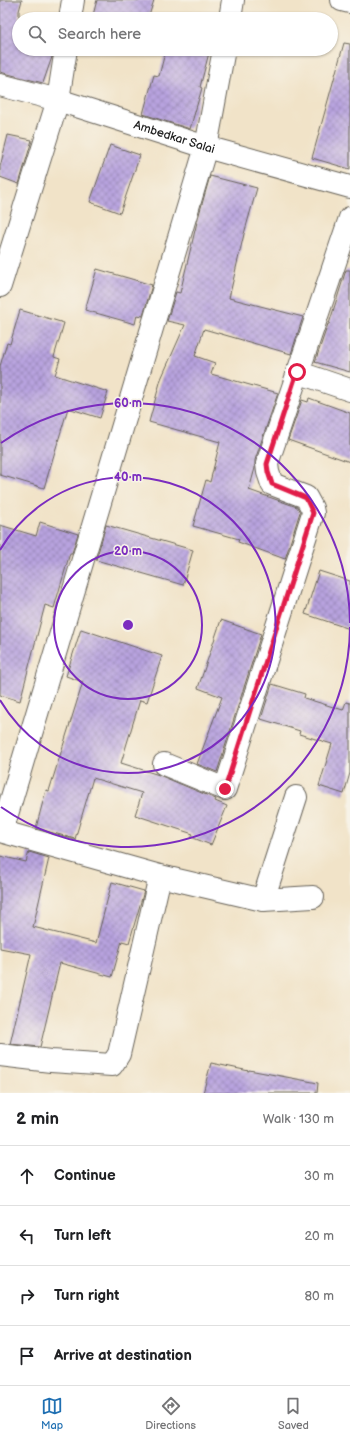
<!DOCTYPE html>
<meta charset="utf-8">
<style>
:root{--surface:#fff;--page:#f6f6f6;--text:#202124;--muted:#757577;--line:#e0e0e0;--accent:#1f6fb2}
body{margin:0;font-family:"Balsamiq Sans",sans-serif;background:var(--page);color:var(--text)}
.stop{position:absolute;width:12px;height:12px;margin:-9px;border:3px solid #e11d48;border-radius:50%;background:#fff}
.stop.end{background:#e11d48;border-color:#fff;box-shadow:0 1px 4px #0008}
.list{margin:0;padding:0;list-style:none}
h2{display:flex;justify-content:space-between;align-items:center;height:52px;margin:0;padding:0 16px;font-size:17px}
h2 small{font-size:13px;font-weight:400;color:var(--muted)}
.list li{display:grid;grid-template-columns:26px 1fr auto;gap:12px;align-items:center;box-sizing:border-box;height:60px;padding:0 16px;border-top:1px solid var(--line)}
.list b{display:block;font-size:15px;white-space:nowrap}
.list em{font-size:13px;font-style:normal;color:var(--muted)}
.icon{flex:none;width:22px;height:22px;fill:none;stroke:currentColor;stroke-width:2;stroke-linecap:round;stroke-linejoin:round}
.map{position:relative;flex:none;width:350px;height:1093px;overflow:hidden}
.search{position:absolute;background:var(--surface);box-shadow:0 1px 3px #0004;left:12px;right:12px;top:12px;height:44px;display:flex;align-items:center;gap:10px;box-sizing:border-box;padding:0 14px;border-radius:22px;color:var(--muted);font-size:15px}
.sheet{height:292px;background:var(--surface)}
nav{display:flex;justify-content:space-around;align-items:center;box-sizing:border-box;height:56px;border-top:1px solid var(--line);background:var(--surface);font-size:11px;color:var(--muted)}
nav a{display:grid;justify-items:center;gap:2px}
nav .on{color:var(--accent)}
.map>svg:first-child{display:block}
.building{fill:url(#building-cross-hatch)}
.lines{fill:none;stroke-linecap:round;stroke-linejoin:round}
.street-casing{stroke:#676258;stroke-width:24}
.street{stroke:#fff;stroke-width:22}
.route{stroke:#e11d48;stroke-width:5}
.ring{fill:none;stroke:#7b2cbf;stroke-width:2}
.labels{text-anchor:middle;stroke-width:3;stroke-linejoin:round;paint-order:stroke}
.street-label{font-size:12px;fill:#1c1c1c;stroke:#f7f3e8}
.centre{fill:#7b2cbf;stroke:#f7f3e8;stroke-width:2}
.ring-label{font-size:12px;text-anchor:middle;font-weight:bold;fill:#7b2cbf;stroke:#f7f3e8;stroke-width:3;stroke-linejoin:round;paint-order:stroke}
</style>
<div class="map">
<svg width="350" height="1093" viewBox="0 0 350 1093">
<defs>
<pattern id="building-cross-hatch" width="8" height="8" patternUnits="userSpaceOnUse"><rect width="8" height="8" fill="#b8a3df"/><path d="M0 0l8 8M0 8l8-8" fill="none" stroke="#9584b4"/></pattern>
</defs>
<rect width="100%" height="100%" fill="#f7f3e8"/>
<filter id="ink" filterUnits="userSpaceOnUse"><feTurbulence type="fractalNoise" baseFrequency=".025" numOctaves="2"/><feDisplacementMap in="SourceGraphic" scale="8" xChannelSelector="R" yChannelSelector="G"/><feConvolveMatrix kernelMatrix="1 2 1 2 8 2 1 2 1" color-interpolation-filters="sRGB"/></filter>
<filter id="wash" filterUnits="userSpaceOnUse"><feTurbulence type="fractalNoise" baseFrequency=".012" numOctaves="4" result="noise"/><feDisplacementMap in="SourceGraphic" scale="16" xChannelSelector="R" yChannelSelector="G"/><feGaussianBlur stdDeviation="0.9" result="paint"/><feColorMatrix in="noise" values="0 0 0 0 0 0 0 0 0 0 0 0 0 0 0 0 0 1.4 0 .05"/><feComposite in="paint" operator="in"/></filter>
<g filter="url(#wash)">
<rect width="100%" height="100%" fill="#f1e3c8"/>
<g id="blocks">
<g class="building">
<polygon points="0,0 22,0 19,11 19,49 53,49 52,57 43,83 0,72"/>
<polygon points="97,0 154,0 148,19 92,19"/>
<polygon points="344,43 350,44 350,169 312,158"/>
<polygon points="166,49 210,49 200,87 202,88 190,129 143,114 154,75 159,76"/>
<polygon points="8,135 32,140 19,184 0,177 0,167"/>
<polygon points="110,145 140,155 120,213 90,202"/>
<polygon points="210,176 257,188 244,234 229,298 303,317 291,354 204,329 195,356 215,363 211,374 278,393 255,460 255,468 249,490 297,507 300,512 285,559 238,542 239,539 193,526 206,480 210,482 220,442 149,422 161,379 185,325 167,321 176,292 180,293 198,218"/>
<polygon points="97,269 152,285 143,316 137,315 135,324 85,310"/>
<polygon points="346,270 350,270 350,372 315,362 328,324 329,324"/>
<polygon points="20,310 64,323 54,357 60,359 55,375 108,392 100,418 68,408 44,488 0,475 0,366 7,343 10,344"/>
<polygon points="309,398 350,413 350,462 288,440 302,400 308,402"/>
<polygon points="40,522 78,534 72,553 70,553 54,608 45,605 20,701 0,695 0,525 36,536"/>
<polygon points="106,525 193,550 183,585 96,560"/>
<polygon points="319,571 350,581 350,629 305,614"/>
<polygon points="221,620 261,634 217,772 197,764 222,697 198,688"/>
<polygon points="81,629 162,656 147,702 140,700 121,763 159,775 216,799 215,801 227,806 211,845 191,837 193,834 135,815 142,793 93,778 75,839 36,828 46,790 49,791 83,682 66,676"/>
<polygon points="272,684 305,694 304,698 343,710 346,702 350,703 350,773 344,794 319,786 332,744 299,734 300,731 261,719"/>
<polygon points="29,852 49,858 33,927 96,943 112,882 144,891 129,943 122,941 112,977 60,963 40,1047 10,1044 31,954 0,948 0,856 26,862"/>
<polygon points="211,1063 249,1071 249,1070 318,1083 317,1093 203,1093"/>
</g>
</g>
</g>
<g filter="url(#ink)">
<use href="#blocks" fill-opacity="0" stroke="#676258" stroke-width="1"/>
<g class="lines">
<defs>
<g id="street">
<polyline points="342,0 350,2"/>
<polyline points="70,19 73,0"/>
<polyline points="230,19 233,0"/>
<path id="s1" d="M0 85 58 100 206 147 350 187"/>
<polyline points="0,286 58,100 66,49"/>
<polyline points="297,372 350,390"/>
<polyline points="164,764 225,789 313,513 312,508 306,497 272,484 268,472 267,464 350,218"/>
<polyline points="0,831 160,876 263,900 296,797"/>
<polyline points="2,831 206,147 224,49"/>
<polyline points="263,900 313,897"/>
<polyline points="0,1055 51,1061 112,1065 119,1054 160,876"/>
</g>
</defs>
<use href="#street" class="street-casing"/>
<use href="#street" class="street"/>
</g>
</g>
<g class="lines" filter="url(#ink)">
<polyline class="route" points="225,789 313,513 306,498 272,484 268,472 267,464 297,372"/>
</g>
<g class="ring">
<circle cx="128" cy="625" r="74"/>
<path d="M0 550A148 148 0 1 1 0 700"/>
<path d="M350 627A222 222 0 0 1 1 807M1 443A222 222 0 0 1 350 623"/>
</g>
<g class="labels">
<g class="street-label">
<text dy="4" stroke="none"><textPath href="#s1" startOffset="182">Ambedkar Salai</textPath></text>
</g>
</g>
<circle cx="128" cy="625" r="6" class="centre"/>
<g class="ring-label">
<text x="128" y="407">60 m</text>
<text x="128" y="481">40 m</text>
<text x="128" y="555">20 m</text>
</g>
</svg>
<div class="stop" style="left:297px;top:372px"></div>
<div class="stop end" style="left:225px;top:789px"></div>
<div class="search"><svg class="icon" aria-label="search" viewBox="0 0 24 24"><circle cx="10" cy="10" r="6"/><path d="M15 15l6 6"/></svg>Search here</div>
</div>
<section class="sheet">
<h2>2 min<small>Walk · 130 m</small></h2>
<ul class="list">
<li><svg class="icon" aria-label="ahead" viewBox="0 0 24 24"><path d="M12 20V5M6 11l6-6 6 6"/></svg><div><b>Continue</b></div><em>30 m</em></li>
<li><svg class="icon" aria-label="left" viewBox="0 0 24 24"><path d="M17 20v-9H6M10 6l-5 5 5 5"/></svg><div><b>Turn left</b></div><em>20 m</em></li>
<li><svg class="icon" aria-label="right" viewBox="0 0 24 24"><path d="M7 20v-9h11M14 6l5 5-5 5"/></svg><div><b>Turn right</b></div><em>80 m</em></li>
<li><svg class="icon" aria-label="arrive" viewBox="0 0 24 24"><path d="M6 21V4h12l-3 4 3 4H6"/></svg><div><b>Arrive at destination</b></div></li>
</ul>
</section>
<nav>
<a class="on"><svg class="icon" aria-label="map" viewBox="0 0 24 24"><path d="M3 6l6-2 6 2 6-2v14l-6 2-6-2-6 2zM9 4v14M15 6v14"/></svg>Map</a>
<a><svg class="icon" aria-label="directions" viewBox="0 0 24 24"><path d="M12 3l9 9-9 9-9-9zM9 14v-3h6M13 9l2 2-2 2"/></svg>Directions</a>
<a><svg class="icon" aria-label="saved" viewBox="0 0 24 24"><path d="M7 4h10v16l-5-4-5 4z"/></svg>Saved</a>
</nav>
